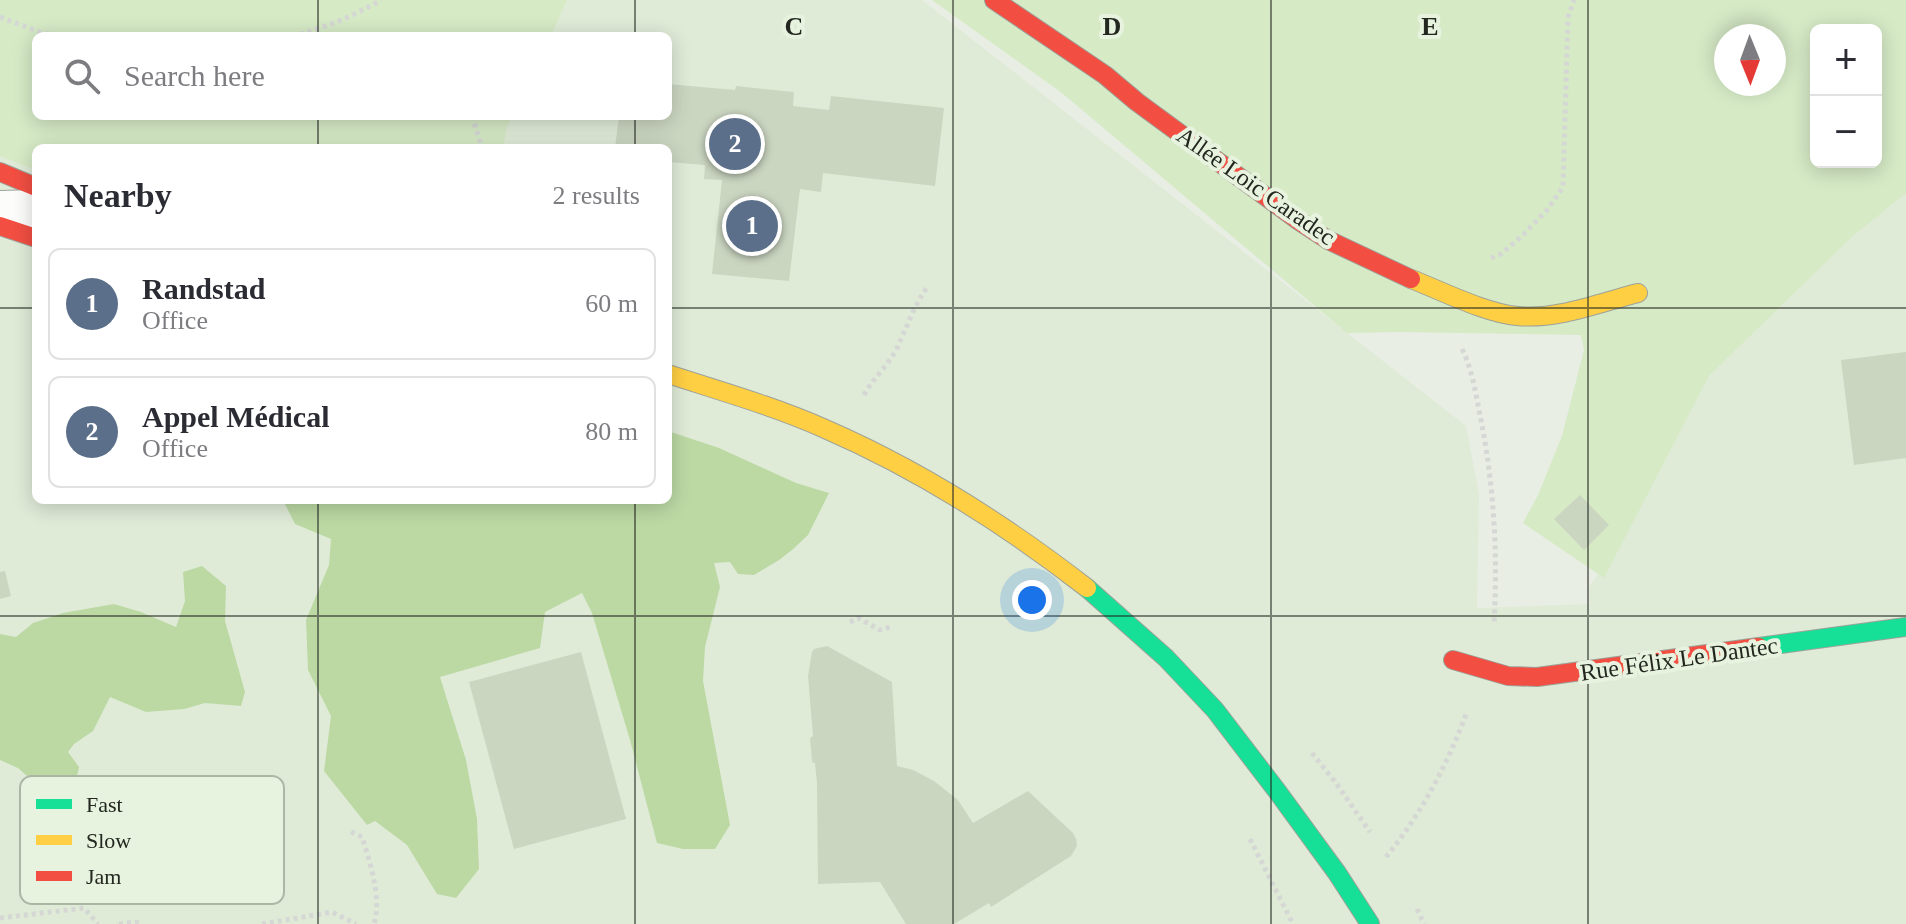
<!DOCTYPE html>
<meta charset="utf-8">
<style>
:root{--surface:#fff;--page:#f7f7f7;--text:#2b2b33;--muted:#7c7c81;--line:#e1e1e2;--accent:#db2777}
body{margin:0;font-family:Georgia,serif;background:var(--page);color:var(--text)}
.controls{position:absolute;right:24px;top:24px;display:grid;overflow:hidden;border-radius:12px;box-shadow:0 4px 20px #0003}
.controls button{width:72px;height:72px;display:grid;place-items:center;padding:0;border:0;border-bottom:2px solid var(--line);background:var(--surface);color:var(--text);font:40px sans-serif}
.compass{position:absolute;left:1714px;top:24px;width:72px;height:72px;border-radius:50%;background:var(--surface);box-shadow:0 4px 20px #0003;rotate:179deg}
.you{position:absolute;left:1032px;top:600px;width:28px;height:28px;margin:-20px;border:6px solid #fff;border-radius:50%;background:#1a73e8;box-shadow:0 0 0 12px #1a73e833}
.badge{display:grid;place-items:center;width:52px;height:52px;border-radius:50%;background:var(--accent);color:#fff;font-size:26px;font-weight:700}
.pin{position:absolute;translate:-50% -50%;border:4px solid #fff;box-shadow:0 2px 8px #0006}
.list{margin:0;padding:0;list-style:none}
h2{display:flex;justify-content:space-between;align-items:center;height:104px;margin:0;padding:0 32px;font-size:34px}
h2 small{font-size:26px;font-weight:400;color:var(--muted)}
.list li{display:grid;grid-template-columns:52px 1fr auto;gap:24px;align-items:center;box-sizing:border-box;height:112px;margin:0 16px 16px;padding:0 16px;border:2px solid var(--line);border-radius:12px}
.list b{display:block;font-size:30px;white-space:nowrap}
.list p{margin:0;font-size:26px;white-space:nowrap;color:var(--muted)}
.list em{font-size:26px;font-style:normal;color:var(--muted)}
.icon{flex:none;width:44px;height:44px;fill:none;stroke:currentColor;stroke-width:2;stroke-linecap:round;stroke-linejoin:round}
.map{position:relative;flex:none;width:1906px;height:924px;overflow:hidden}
.search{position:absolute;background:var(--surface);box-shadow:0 4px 20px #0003;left:32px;top:32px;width:640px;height:88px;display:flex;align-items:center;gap:20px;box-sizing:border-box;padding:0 28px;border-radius:12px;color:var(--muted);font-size:30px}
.panel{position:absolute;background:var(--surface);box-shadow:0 4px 20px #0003;left:32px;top:144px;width:640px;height:360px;border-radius:12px}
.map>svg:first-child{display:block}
.built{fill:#dfebd7}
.green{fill:#d6eac6;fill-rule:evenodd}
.forest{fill:#bcd9a4}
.building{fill:#cbd6c1}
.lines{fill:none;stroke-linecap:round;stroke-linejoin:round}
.street-casing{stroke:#9da29a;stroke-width:42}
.fast-casing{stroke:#9da29a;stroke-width:20}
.slow-casing{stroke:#9da29a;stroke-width:20}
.jam-casing{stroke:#9da29a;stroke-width:20}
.path{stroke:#d5d7d4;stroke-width:5;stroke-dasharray:4 4;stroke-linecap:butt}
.street{stroke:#fcfcfb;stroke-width:40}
.fast{stroke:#16e098;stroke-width:18}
.slow{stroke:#ffcf43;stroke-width:18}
.jam{stroke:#f24e42;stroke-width:18}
.grid{fill:none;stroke:#232720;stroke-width:2;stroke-opacity:0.55}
.labels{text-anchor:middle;stroke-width:8;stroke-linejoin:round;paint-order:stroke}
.street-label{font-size:24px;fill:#232720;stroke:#e7f3de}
.key{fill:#e7f3de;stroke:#acb6a5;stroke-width:2}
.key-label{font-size:22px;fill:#232720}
.grid-label{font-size:26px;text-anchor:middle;font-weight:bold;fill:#232720;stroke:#e7f3de;stroke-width:8;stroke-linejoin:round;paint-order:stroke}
</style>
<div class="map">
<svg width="1906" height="924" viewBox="0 0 1906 924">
<rect width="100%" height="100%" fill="#e8eee3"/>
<polygon class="built" points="567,0 922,0 1466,426 1479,494 1477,608 1590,604 1588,588 1623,540 1709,376 1852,237 1906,193 1906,924 0,924 0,151 36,163 36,500 668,500 668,148 503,148 507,128 512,116 668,116 668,36 551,36"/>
<g class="green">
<polygon points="0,0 567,0 551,36 36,36 36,116 512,116 507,128 503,148 36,148 36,170 0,156"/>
<path d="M932 0H1906V193L1852 237 1709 376 1604 578 1523 523 1538 495 1562 436 1584 350 1581 335 1398 332 1347 333 1062 93ZM1816 30H1876V162H1816ZM1726 36H1774V84H1726Z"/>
</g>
<g class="forest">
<polygon points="668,431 719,448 796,483 829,493 808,535 792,550 779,560 754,575 738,574 730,562 714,563 720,587 705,647 703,681 730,825 715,849 683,849 657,843 630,740 592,613 582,593 545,612 540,648 440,677 466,760 477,819 479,869 456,898 437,894 407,845 375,821 367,825 324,771 331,716 308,670 306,620 329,565 331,539 295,524 283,500 668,500"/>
<polygon points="202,566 226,586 225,621 245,692 241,706 205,703 184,709 146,712 110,697 93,731 74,744 68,752 79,767 75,785 53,799 18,768 0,760 0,634 16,637 33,623 63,613 114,604 141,612 176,627 185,601 183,572"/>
</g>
<g class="building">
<polygon points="668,84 735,90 736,86 794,92 793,106 829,110 831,96 944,108 935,186 823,173 821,192 800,189 789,281 712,274 722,180 704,179 705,165 668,162 668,148 615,148 619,116 668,116"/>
<polygon points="1906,352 1906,458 1854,465 1841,360"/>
<polygon points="1580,495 1609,525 1584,550 1554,519"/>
<polygon points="5,571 11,596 0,599 0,572"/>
<polygon points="827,646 892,682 897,766 913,770 934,781 958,800 973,823 1028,791 1073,833 1076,839 1077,846 1071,856 991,907 989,903 954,924 906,924 880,882 818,884 817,783 815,763 812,762 810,738 813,736 808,676 812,652 814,649"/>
<polygon points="581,652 626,819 514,849 469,682"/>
</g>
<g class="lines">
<defs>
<polyline id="street" points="0,211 36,210"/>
<g id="fast">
<polyline points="1087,588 1166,658 1215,710 1277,791 1337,873 1370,924"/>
<polyline points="1759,647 1906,627"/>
</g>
<g id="slow">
<path d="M1411 279C1442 291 1485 313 1517 316 1557 320 1599 303 1638 293"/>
<path d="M668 374C720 391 773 406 823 428 918 469 1006 525 1087 588"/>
</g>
<g id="jam">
<polyline points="994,0 1105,75 1137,102 1299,221 1328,240 1411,279"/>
<polyline points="0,172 36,187"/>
<polyline points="0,226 36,238"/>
<polyline points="1453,660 1508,676 1537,677 1759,647"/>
</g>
</defs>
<use href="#street" class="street-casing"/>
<use href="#fast" class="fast-casing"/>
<use href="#slow" class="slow-casing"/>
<use href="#jam" class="jam-casing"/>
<g class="path">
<polyline points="0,17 40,32 56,36"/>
<path d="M292 36C324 28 352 17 381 0"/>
<polyline points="472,116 482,148"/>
<polyline points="1491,258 1501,254 1522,236 1547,210 1563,187 1568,17 1574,0"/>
<path d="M1462 349C1473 371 1476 396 1481 420 1494 487 1498 554 1494 623"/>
<path d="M864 395C873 378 888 366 897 348 907 327 914 305 928 286"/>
<polyline points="850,622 858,618 880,630 893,626"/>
<polyline points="1312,753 1336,783 1370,832"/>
<path d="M351 832 362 837C370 862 382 899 374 924"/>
<polyline points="1250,839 1293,924"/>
<path d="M1386 857C1422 813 1447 765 1467 712"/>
<polyline points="1417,909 1424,924"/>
<polyline points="0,918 84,908 98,924"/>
<polyline points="119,924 136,922 140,924"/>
<polyline points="262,924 332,912 356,924"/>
</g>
<use href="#street" class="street"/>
<use href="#fast" class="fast"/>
<use href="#slow" class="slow"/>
<use href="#jam" class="jam"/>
</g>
<path class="grid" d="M318 0V36M635 0V36M953 0V924M1271 0V924M1588 0V924M318 116V148M635 116V148M0 308H36M668 308H1906M318 500V924M635 500V924M0 616H1906"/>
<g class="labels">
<g class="street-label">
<text transform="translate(1256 186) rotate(35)" y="8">Allée Loic Caradec</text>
<text transform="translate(1679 659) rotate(-8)" y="8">Rue Félix Le Dantec</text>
</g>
</g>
<rect x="20" y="776" width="264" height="128" rx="12" class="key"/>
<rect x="36" y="799" width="36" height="10" fill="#16e098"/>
<rect x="36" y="835" width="36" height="10" fill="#ffcf43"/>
<rect x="36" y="871" width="36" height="10" fill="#f24e42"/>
<g class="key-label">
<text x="86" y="812">Fast</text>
<text x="86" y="848">Slow</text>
<text x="86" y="884">Jam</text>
</g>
<g class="grid-label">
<text x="794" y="35">C</text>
<text x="1112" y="35">D</text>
<text x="1430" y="35">E</text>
</g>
</svg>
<div class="controls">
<button>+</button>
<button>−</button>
</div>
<svg class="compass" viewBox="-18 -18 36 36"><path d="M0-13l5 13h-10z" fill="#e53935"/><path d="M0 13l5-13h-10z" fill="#7c7c81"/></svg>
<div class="you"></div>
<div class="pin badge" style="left:752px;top:226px;background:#5c6f8a">1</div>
<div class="pin badge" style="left:735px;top:144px;background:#5c6f8a">2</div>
<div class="search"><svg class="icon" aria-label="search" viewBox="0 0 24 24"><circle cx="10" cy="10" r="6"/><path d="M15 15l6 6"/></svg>Search here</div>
<section class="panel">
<h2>Nearby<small>2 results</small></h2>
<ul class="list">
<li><span class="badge" style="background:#5c6f8a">1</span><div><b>Randstad</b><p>Office</p></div><em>60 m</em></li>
<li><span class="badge" style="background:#5c6f8a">2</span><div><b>Appel Médical</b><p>Office</p></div><em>80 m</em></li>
</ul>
</section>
</div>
